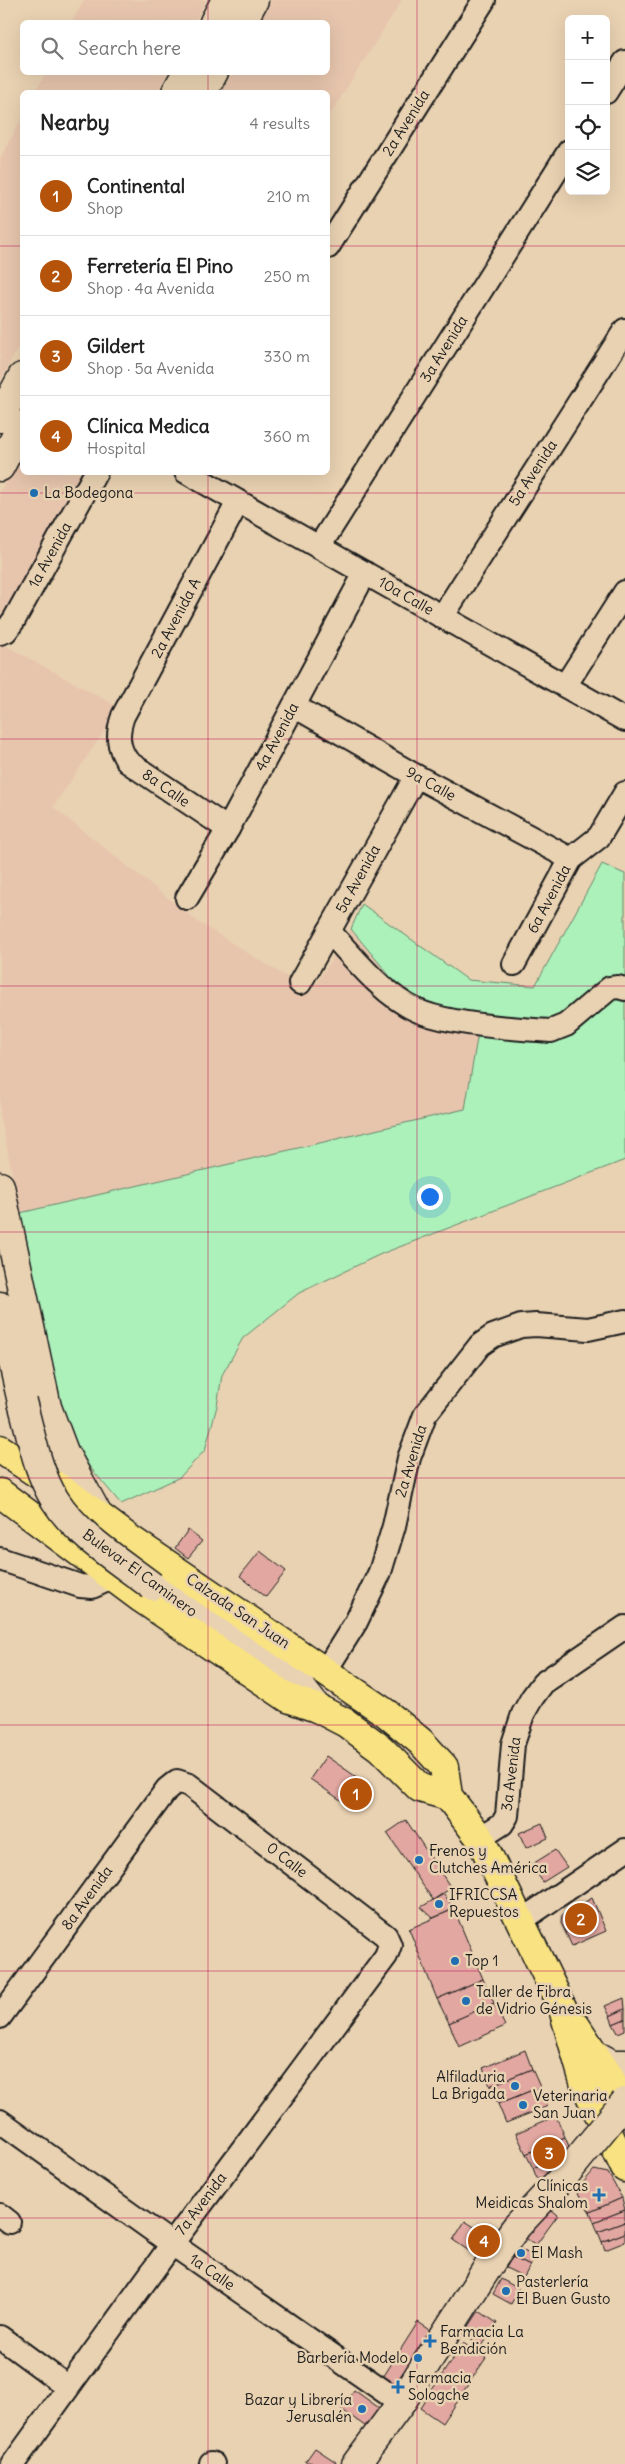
<!DOCTYPE html>
<meta charset="utf-8">
<style>
:root{--surface:#fff;--page:#f6f6f6;--text:#222;--muted:#767676;--line:#e0e0e0;--accent:#b45309}
body{margin:0;font-family:Delius,sans-serif;background:var(--page);color:var(--text)}
.controls{position:absolute;right:15px;top:15px;display:grid;overflow:hidden;border-radius:8px;box-shadow:0 5px 20px #0002}
.controls button{width:45px;height:45px;display:grid;place-items:center;padding:0;border:0;border-bottom:1px solid var(--line);background:var(--surface);color:var(--text);font:25px sans-serif}
.you{position:absolute;left:429px;top:1196px;width:18px;height:18px;margin:-12px;border:4px solid #fff;border-radius:50%;background:#1a73e8;box-shadow:0 0 0 8px #1a73e833}
.badge{display:grid;place-items:center;width:32px;height:32px;border-radius:50%;background:var(--accent);color:#fff;font-size:16px;font-weight:700}
.pin{position:absolute;translate:-50% -50%;border:2px solid #fff;box-shadow:0 1px 5px #0006}
.list{margin:0;padding:0;list-style:none}
h2{display:flex;justify-content:space-between;align-items:center;height:65px;margin:0;padding:0 20px;font-size:21px}
h2 small{font-size:16px;font-weight:400;color:var(--muted)}
.list li{display:grid;grid-template-columns:32px 1fr auto;gap:15px;align-items:center;box-sizing:border-box;height:80px;padding:0 20px;border-top:1px solid var(--line)}
.list b{display:block;font-size:19px;white-space:nowrap}
.list p{margin:0;font-size:16px;white-space:nowrap;color:var(--muted)}
.list em{font-size:16px;font-style:normal;color:var(--muted)}
.icon{flex:none;width:28px;height:28px;fill:none;stroke:currentColor;stroke-width:2;stroke-linecap:round;stroke-linejoin:round}
.map{position:relative;flex:none;width:625px;height:2464px;overflow:hidden}
.search{position:absolute;background:var(--surface);box-shadow:0 5px 20px #0002;left:20px;top:20px;width:310px;height:55px;display:flex;align-items:center;gap:12px;box-sizing:border-box;padding:0 18px;border-radius:8px;color:var(--muted);font-size:19px}
.panel{position:absolute;background:var(--surface);box-shadow:0 5px 20px #0002;left:20px;top:90px;width:310px;height:385px;border-radius:8px}
.map>svg:first-child{display:block}
.built{fill:#e7c5ad}
.green{fill:#acf0ba;stroke:#64866b}
.building{fill:#e1a7a0;stroke:#1c1c1c}
.lines{fill:none;stroke-linecap:round;stroke-linejoin:round}
.minor-casing{stroke:#1c1c1c;stroke-width:26}
.secondary-casing{stroke:#1c1c1c;stroke-width:31}
.primary-casing{stroke:#1c1c1c;stroke-width:31}
.minor{stroke:#e9d2b2;stroke-width:22}
.secondary{stroke:#e9d2b2;stroke-width:28}
.primary{stroke:#f8e281;stroke-width:28}
.secondary-bridge-casing{stroke:#1c1c1c;stroke-width:31;stroke-linecap:butt}
.secondary-bridge{stroke:#e9d2b2;stroke-width:28}
.grid{fill:none;stroke:#c2185b;stroke-width:1;stroke-opacity:0.55}
.poi-dot{fill:#1f6fb2;stroke:#e9d2b2;stroke-width:2}
.labels{text-anchor:middle;stroke-width:5;stroke-linejoin:round;paint-order:stroke}
.street-label{font-size:15px;fill:#1c1c1c;stroke:#e9d2b2}
.poi-label{font-size:15px;fill:#1c1c1c;stroke:#e9d2b2;text-anchor:start}
</style>
<div class="map">
<svg width="625" height="2464" viewBox="0 0 625 2464">
<rect width="100%" height="100%" fill="#e9d2b2"/>
<filter id="ink" filterUnits="userSpaceOnUse"><feTurbulence type="fractalNoise" baseFrequency=".02" numOctaves="2"/><feDisplacementMap in="SourceGraphic" scale="10" xChannelSelector="R" yChannelSelector="G"/><feConvolveMatrix kernelMatrix="1 2 1 2 8 2 1 2 1" color-interpolation-filters="sRGB"/></filter>
<g filter="url(#ink)">
<g class="built">
<polygon points="84,0 207,0 195,22 72,22"/>
<polygon points="272,0 402,0 328,118 328,92 221,92 232,73 328,72 328,22 259,22"/>
<polygon points="46,73 46,72 168,73 157,92 35,92"/>
<polygon points="22,117 22,340 0,382 0,159"/>
<polygon points="22,446 22,472 99,473 1,643 120,708 53,807 198,922 311,992 351,929 403,992 480,1021 465,1109 20,1213 0,1114 0,492"/>
</g>
<polygon class="green" points="602,864 625,874 625,1160 381,1254 299,1293 243,1338 222,1375 217,1406 205,1450 180,1477 121,1504 89,1466 65,1423 20,1213 465,1109 480,1021 403,992 351,929 362,904 468,980 535,986"/>
<g class="building">
<polygon points="188,1530 202,1541 188,1558 175,1548"/>
<polygon points="260,1551 286,1571 266,1597 240,1576"/>
<polygon points="326,1756 358,1778 342,1801 310,1779"/>
<polygon points="358,1778 371,1786 355,1809 342,1801"/>
<polygon points="406,1820 451,1888 433,1900 387,1833"/>
<polygon points="542,1823 548,1838 526,1848 519,1833"/>
<polygon points="555,1850 567,1867 543,1882 531,1865"/>
<polygon points="444,1894 454,1909 433,1918 421,1907"/>
<polygon points="592,1898 606,1931 572,1946 561,1923 562,1915"/>
<polygon points="454,1909 483,1979 437,1999 409,1929"/>
<polygon points="483,1979 494,2003 449,2023 437,1999"/>
<polygon points="624,1998 625,2009 610,2016 605,2006"/>
<polygon points="494,2003 505,2026 459,2047 449,2023"/>
<polygon points="625,2009 625,2019 613,2024 610,2016"/>
<polygon points="625,2019 625,2030 618,2033 613,2024"/>
<polygon points="525,2050 532,2069 490,2086 483,2068"/>
<polygon points="532,2069 540,2087 498,2104 490,2086"/>
<polygon points="540,2087 548,2106 506,2123 498,2104"/>
<polygon points="556,2116 565,2137 526,2154 516,2133"/>
<polygon points="565,2137 571,2151 533,2168 526,2154"/>
<polygon points="571,2151 576,2162 537,2179 533,2168"/>
<polygon points="594,2170 608,2173 622,2198 590,2212 576,2191"/>
<polygon points="622,2198 625,2210 594,2222 590,2212"/>
<polygon points="547,2206 558,2215 536,2245 524,2237"/>
<polygon points="625,2210 625,2222 598,2232 594,2222"/>
<polygon points="465,2221 491,2238 478,2257 453,2240"/>
<polygon points="625,2222 625,2233 602,2242 598,2232"/>
<polygon points="625,2233 625,2242 605,2250 602,2242"/>
<polygon points="518,2248 535,2257 530,2266 512,2257"/>
<polygon points="512,2257 530,2266 524,2277 506,2268"/>
<polygon points="501,2279 519,2289 511,2304 493,2294"/>
<polygon points="479,2311 497,2323 482,2346 464,2334"/>
<polygon points="418,2322 438,2335 400,2395 380,2382"/>
<polygon points="463,2343 486,2358 442,2423 420,2408"/>
<polygon points="354,2390 382,2410 369,2429 341,2409"/>
<polygon points="315,2448 336,2462 335,2464 305,2462"/>
</g>
<g class="lines">
<defs>
<g id="minor">
<polyline points="606,92 625,62"/>
<polyline points="328,247 484,0"/>
<polyline points="186,472 625,720"/>
<polyline points="319,547 569,151"/>
<polyline points="442,617 625,330"/>
<polyline points="0,633 6,631 14,620 96,472"/>
<polyline points="565,686 625,592"/>
<polyline points="294,706 416,776 571,859"/>
<path d="M228 829 128 762C117 747 117 733 123 716L238 502"/>
<polyline points="187,898 228,829 365,573"/>
<path d="M329 931C353 957 383 995 416 1010 446 1024 516 1029 551 1031L566 1025 610 988 618 987 625 989"/>
<polyline points="514,964 571,859 599,837 625,793"/>
<polyline points="300,983 416,776"/>
<polyline points="0,1559 80,1586 92,1587 112,1578"/>
<polyline points="326,1670 356,1622 380,1572 394,1526 409,1458 425,1415 480,1345 493,1336 521,1326 536,1325 588,1329 625,1321"/>
<polyline points="480,1838 502,1824 507,1816 513,1744 523,1714 532,1698 543,1683 625,1627"/>
<polyline points="522,1920 625,1850"/>
<polyline points="0,2017 167,1789 177,1781 189,1785 386,1936 390,1945 386,1956 172,2244 13,2464"/>
<polyline points="0,2121 172,2244 401,2403"/>
<polyline points="0,2215 9,2222"/>
<polyline points="0,2337 68,2387"/>
<polyline points="211,2463 213,2464"/>
</g>
<g id="secondary">
<polyline points="214,22 226,0"/>
<polyline points="242,22 254,0"/>
<polyline points="176,92 187,72"/>
<polyline points="203,92 214,72"/>
<polyline points="0,418 22,377"/>
<polyline points="0,467 22,425"/>
<polyline points="0,1186 47,1407 64,1452 98,1515"/>
<polyline points="0,1306 22,1402"/>
<polyline points="152,1586 260,1656 299,1685 317,1708"/>
<polyline points="596,2055 612,2064 625,2064"/>
<polyline points="356,2464 401,2403 495,2256 517,2226 565,2175"/>
</g>
<g id="primary">
<polyline points="0,1449 76,1499 127,1537 386,1713 421,1742 444,1767 448,1796 480,1838 563,2009 585,2085 625,2168"/>
<polyline points="0,1493 142,1599 288,1698 317,1708 346,1723 380,1748 420,1788 448,1796"/>
<polyline points="576,2026 609,2076 625,2108"/>
</g>
</defs>
<use href="#minor" class="minor-casing"/>
<use href="#secondary" class="secondary-casing"/>
<use href="#primary" class="primary-casing"/>
<use href="#minor" class="minor"/>
<use href="#secondary" class="secondary"/>
<use href="#primary" class="primary"/>
<defs>
<g id="secondary-bridge">
<path d="M22 1402C31 1434 37 1471 55 1500 78 1536 118 1560 152 1586"/>
<polyline points="565,2175 625,2102"/>
</g>
</defs>
<use href="#secondary-bridge" class="secondary-bridge-casing"/>
<use href="#secondary-bridge" class="secondary-bridge"/>
</g>
</g>
<path class="grid" d="M208 0V22M417 0V2464M208 72V92M0 246H22M328 246H625M208 472V2464M0 493H625M0 739H625M0 986H625M0 1232H625M0 1478H625M0 1725H625M0 1971H625M0 2218H625"/>
<g class="poi-dot">
<circle cx="34" cy="493" r="5"/>
<circle cx="419" cy="1860" r="5"/>
<circle cx="439" cy="1904" r="5"/>
<circle cx="455" cy="1961" r="5"/>
<circle cx="466" cy="2001" r="5"/>
<circle cx="515" cy="2086" r="5"/>
<circle cx="523" cy="2105" r="5"/>
<path d="M596.5 2187.5h5v5h5v5h-5v5h-5v-5h-5v-5h5z"/>
<circle cx="521" cy="2253" r="5"/>
<circle cx="506" cy="2291" r="5"/>
<path d="M427.5 2333.5h5v5h5v5h-5v5h-5v-5h-5v-5h5z"/>
<circle cx="418" cy="2358" r="5"/>
<path d="M395.5 2379.5h5v5h5v5h-5v5h-5v-5h-5v-5h5z"/>
<circle cx="362" cy="2409" r="5"/>
</g>
<g class="labels">
<g class="street-label">
<text transform="translate(406 123) rotate(-58)" y="5">2a Avenida</text>
<text transform="translate(444 349) rotate(-58)" y="5">3a Avenida</text>
<text transform="translate(533 473) rotate(-57)" y="5">5a Avenida</text>
<text transform="translate(50 555) rotate(-61)" y="5">1a Avenida</text>
<text transform="translate(406 596) rotate(30)" y="5">10a Calle</text>
<text transform="translate(176 618) rotate(-62)" y="5">2a Avenida A</text>
<text transform="translate(277 737) rotate(-62)" y="5">4a Avenida</text>
<text transform="translate(431 784) rotate(29)" y="5">9a Calle</text>
<text transform="translate(166 788) rotate(35)" y="5">8a Calle</text>
<text transform="translate(358 879) rotate(-61)" y="5">5a Avenida</text>
<text transform="translate(549 899) rotate(-62)" y="5">6a Avenida</text>
<text transform="translate(411 1461) rotate(-73)" y="5">2a Avenida</text>
<text transform="translate(140 1573) rotate(36)" y="5">Bulevar El Caminero</text>
<text transform="translate(238 1611) rotate(34)" y="5">Calzada San Juan</text>
<text transform="translate(511 1774) rotate(-83)" y="5">3a Avenida</text>
<text transform="translate(287 1860) rotate(38)" y="5">0 Calle</text>
<text transform="translate(87 1898) rotate(-54)" y="5">8a Avenida</text>
<text transform="translate(201 2204) rotate(-53)" y="5">7a Avenida</text>
<text transform="translate(212 2272) rotate(35)" y="5">1a Calle</text>
</g>
<g class="poi-label">
<text x="44" y="498">La Bodegona</text>
<text x="429" y="1856">Frenos y<tspan x="429" dy="17">Clutches América</tspan></text>
<text x="449" y="1900">IFRICCSA<tspan x="449" dy="17">Repuestos</tspan></text>
<text x="465" y="1966">Top 1</text>
<text x="476" y="1997">Taller de Fibra<tspan x="476" dy="17">de Vidrio Génesis</tspan></text>
<text x="505" y="2082" text-anchor="end">Alfiladuria<tspan x="505" dy="17">La Brigada</tspan></text>
<text x="533" y="2101">Veterinaria<tspan x="533" dy="17">San Juan</tspan></text>
<text x="588" y="2191" text-anchor="end">Clínicas<tspan x="588" dy="17">Meidicas Shalom</tspan></text>
<text x="531" y="2258">El Mash</text>
<text x="516" y="2287">Pasterlería<tspan x="516" dy="17">El Buen Gusto</tspan></text>
<text x="440" y="2337">Farmacia La<tspan x="440" dy="17">Bendición</tspan></text>
<text x="408" y="2363" text-anchor="end">Barbería Modelo</text>
<text x="408" y="2383">Farmacia<tspan x="408" dy="17">Sologche</tspan></text>
<text x="352" y="2405" text-anchor="end">Bazar y Librería<tspan x="352" dy="17">Jerusalén</tspan></text>
</g>
</g>
</svg>
<div class="controls">
<button>+</button>
<button>−</button>
<button><svg class="icon" aria-label="locate" viewBox="0 0 24 24"><circle cx="12" cy="12" r="6"/><path d="M12 2v4M12 18v4M2 12h4M18 12h4"/></svg></button>
<button><svg class="icon" aria-label="layers" viewBox="0 0 24 24"><path d="M12 4l9 5-9 5-9-5zM3 14l9 5 9-5"/></svg></button>
</div>
<div class="you"></div>
<div class="pin badge" style="left:356px;top:1794px">1</div>
<div class="pin badge" style="left:581px;top:1919px">2</div>
<div class="pin badge" style="left:549px;top:2153px">3</div>
<div class="pin badge" style="left:484px;top:2241px">4</div>
<div class="search"><svg class="icon" aria-label="search" viewBox="0 0 24 24"><circle cx="10" cy="10" r="6"/><path d="M15 15l6 6"/></svg>Search here</div>
<section class="panel">
<h2>Nearby<small>4 results</small></h2>
<ul class="list">
<li><span class="badge">1</span><div><b>Continental</b><p>Shop</p></div><em>210 m</em></li>
<li><span class="badge">2</span><div><b>Ferretería El Pino</b><p>Shop · 4a Avenida</p></div><em>250 m</em></li>
<li><span class="badge">3</span><div><b>Gildert</b><p>Shop · 5a Avenida</p></div><em>330 m</em></li>
<li><span class="badge">4</span><div><b>Clínica Medica</b><p>Hospital</p></div><em>360 m</em></li>
</ul>
</section>
</div>
